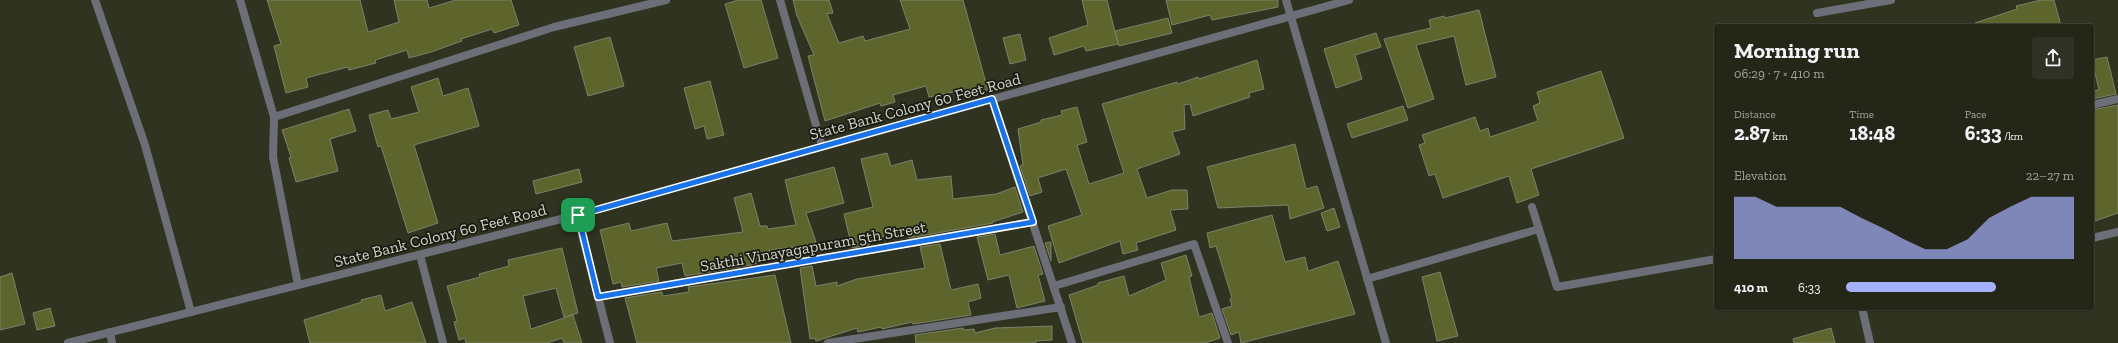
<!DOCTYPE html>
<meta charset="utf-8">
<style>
body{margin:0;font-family:"Zilla Slab",serif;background:#303225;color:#f1f3f6;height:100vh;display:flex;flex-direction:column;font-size:15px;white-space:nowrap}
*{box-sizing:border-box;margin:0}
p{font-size:13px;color:#a3a5a2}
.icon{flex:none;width:22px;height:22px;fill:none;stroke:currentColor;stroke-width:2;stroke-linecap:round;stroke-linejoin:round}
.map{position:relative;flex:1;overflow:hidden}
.drawer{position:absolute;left:1714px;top:24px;width:380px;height:286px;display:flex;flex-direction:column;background:#242618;border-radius:4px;box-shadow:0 1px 3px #0004,0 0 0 1px #414337}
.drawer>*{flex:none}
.pin{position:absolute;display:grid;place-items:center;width:34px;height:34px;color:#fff;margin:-17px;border-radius:8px;box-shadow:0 2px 6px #0006}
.round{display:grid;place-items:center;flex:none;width:42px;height:42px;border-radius:4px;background:#303225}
.head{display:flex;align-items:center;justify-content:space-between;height:68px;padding:0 20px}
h1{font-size:22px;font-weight:800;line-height:30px}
.stats{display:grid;grid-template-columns:repeat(3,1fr);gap:6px;height:68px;padding:4px 20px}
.stats div{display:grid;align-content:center}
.stats b{font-size:20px;font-weight:800}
.stats small{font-size:11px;font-weight:400}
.stats p{font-size:11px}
.chart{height:112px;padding:8px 20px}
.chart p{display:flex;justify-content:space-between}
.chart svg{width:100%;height:72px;margin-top:4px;fill:#a5b1fc;opacity:.7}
ul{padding:0 20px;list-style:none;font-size:13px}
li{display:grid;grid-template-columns:64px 48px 1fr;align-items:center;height:30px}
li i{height:10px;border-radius:5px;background:#a5b1fc}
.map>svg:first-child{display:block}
.building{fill:#5e652c;stroke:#7d816b}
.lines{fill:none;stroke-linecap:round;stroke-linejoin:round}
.minor{stroke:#6d6f78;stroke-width:8}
.tertiary{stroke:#6d6f78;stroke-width:8}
.route-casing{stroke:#fff;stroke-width:8}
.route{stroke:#1a73e8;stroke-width:5}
.labels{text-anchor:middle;stroke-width:3.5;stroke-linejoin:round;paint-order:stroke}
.street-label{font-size:16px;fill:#d3d5c9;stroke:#191a12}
</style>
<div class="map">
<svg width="2118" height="343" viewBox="0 0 2118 343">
<rect width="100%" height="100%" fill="#303320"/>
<g class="building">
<polygon points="267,0 360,0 368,32 399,22 394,0 427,0 429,8 456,0 511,0 519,25 494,33 492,29 461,39 462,41 431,52 409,58 407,50 375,60 376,63 349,70 348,67 306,78 308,87 286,93 274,46 281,44"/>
<polygon points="738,0 761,0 778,58 744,68 725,4"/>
<polygon points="793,0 829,0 833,13 827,14 839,43 863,36 865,41 910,29 900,0 963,0 988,90 965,95 963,90 929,97 926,86 893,95 895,102 881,106 880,103 825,121 808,56 814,55 797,16"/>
<polygon points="1082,0 1107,0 1118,44 1086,51 1084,46 1054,55 1049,38 1088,25"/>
<polygon points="1166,0 1278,0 1278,7 1212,20 1210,15 1172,25"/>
<polygon points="2041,0 2054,0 2061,26 1975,26 1975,23 2017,9 2016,6"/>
<polygon points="1479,10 1496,77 1466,85 1454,36 1416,45 1434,99 1408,108 1384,39 1431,28 1429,20 1444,16 1445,18"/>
<polygon points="1168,18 1172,33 1119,46 1115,31"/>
<polygon points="1376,33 1381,47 1355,55 1362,79 1336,88 1324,49"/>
<polygon points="1020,34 1026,60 1010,64 1003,38"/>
<polygon points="610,37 624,86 588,96 574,47"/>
<polygon points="2107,57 2116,94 2092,99 2092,91 2099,90 2092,60"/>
<polygon points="1257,60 1264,89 1249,93 1250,97 1193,116 1190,104 1184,105 1185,129 1172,132 1180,154 1137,169 1147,198 1172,190 1187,190 1188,209 1170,210 1176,230 1136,243 1138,250 1123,254 1120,241 1059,263 1048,226 1082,215 1066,169 1038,178 1042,192 1030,196 1020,166 1023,165 1018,129 1041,122 1041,120 1062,115 1061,111 1077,107 1087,142 1077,145 1089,184 1124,173 1102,104 1177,82 1178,84 1198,77 1199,79"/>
<polygon points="1601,71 1624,138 1531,169 1539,195 1517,203 1509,176 1443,198 1435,174 1429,176 1419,145 1425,143 1422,135 1475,117 1480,131 1488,128 1490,137 1538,121 1533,106 1540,103 1537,92"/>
<polygon points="438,78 443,96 468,88 479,126 414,145 438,223 408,233 381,146 378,147 369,115 388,110 391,119 419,112 411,87"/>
<polygon points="710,81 724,135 707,139 704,126 695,129 684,88"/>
<polygon points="2118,105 2118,213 2092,222 2092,110"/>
<polygon points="1403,106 1408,120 1352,138 1347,124"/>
<polygon points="349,109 356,131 330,139 338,171 296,182 289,158 291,157 282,130"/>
<polygon points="1295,144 1306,189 1317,186 1324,208 1290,219 1288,205 1218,208 1207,167"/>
<polygon points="887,153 891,166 912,160 917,180 951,176 953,199 996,194 1015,187 1023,212 992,222 993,223 909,238 908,234 868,238 869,245 852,248 844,214 873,207 861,159"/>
<polygon points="834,167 844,203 806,213 816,242 796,249 795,247 769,250 771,258 751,265 685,276 682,263 656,268 659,281 622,287 621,282 613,284 600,230 629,223 631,231 667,223 672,241 743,232 734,198 751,193 760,226 767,226 768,229 796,225 785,180"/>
<polygon points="579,169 582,182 536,194 533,181"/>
<polygon points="1334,208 1340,227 1327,231 1321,213"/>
<polygon points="1272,215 1285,262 1305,257 1308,271 1338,261 1355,314 1241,343 1239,332 1231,335 1222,309 1232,306 1230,299 1232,298 1216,246 1210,248 1207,233"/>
<polygon points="995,234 1000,255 1034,246 1043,274 1038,275 1045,301 1017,308 1009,275 988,280 977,237"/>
<polygon points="1051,242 1051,261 1045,243"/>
<polygon points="940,244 951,290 978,284 981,298 968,302 971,315 913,324 912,322 882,329 881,327 858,332 857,328 816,341 815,338 810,339 800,268 812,266 816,286 837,282 837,286 857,279 925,268 920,247"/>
<polygon points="562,248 578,313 564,317 556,288 523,296 531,329 573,315 582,343 564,343 562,338 547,343 466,343 465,338 459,340 454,322 457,321 447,286 480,277 479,274 509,266 508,260"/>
<polygon points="1186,255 1192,276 1189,277 1199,317 1212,313 1220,338 1205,343 1083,343 1069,295 1098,285 1098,283 1124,276 1129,296 1166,280 1161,263"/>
<polygon points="1440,272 1458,336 1437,341 1422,277"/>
<polygon points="12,273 25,324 0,330 0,277"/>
<polygon points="775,275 791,343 637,343 625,298 662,292 663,296 689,292 688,287"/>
<polygon points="381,295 385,311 412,302 426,343 310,343 304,320 362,302 361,300"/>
<polygon points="50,308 55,326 37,330 33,313"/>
<polygon points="1052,326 1052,340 1035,341 1036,343 916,343 915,335 963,328 964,330 974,329 975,333 995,328"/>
<polygon points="1831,328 1835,343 1794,343 1793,339"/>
</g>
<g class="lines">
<g class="minor">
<polyline points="95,0 145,145 191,312"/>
<polyline points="240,0 274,117 273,157 298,285"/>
<polyline points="780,0 822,146"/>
<polyline points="1817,13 1891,0"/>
<polyline points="992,99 1072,343"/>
<polyline points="2092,105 2118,99"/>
<polyline points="274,117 554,27 666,0"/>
<polyline points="1532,207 1557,287 1716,259"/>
<polyline points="577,215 610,343"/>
<polyline points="2092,238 2118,232"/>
<polyline points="420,255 443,343"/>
<polyline points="1367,279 1539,229"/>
<polyline points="1054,286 1194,244 1228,343"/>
<polyline points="598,297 1033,222"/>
<polyline points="1862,308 1870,343"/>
<polyline points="110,332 112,343"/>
<polyline points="828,343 1061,307"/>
</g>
<g class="tertiary">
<polyline points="1286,0 1386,343"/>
<polyline points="68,343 577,215 1349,0"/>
</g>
</g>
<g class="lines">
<g class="route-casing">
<polygon id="route" points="992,99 1033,222 598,297 578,215"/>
</g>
<use href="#route" class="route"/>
</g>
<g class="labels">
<g class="street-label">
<text transform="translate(915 106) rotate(-15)" y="6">State Bank Colony 60 Feet Road</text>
<text transform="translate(440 235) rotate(-14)" y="6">State Bank Colony 60 Feet Road</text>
<text transform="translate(813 246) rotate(-10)" y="6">Sakthi Vinayagapuram 5th Street</text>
</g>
</g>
</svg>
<div class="pin" style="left:578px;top:215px;background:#1e9e55"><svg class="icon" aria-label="arrive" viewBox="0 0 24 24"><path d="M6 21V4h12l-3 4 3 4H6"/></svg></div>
<section class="drawer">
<div class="head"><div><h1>Morning run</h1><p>06:29 · 7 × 410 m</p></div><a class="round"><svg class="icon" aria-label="share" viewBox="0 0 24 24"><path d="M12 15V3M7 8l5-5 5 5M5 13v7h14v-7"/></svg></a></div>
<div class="stats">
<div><p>Distance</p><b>2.87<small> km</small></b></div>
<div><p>Time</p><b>18:48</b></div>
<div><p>Pace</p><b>6:33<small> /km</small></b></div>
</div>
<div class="chart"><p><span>Elevation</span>22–27 m</p>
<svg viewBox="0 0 160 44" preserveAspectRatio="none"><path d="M0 44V6L10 6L20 12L30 12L40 12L50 12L60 19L70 25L80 32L90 38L100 38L110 32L120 19L130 12L140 6L150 6L160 6V44z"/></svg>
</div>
<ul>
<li><b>410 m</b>6:33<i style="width:66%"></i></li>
</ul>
</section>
</div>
